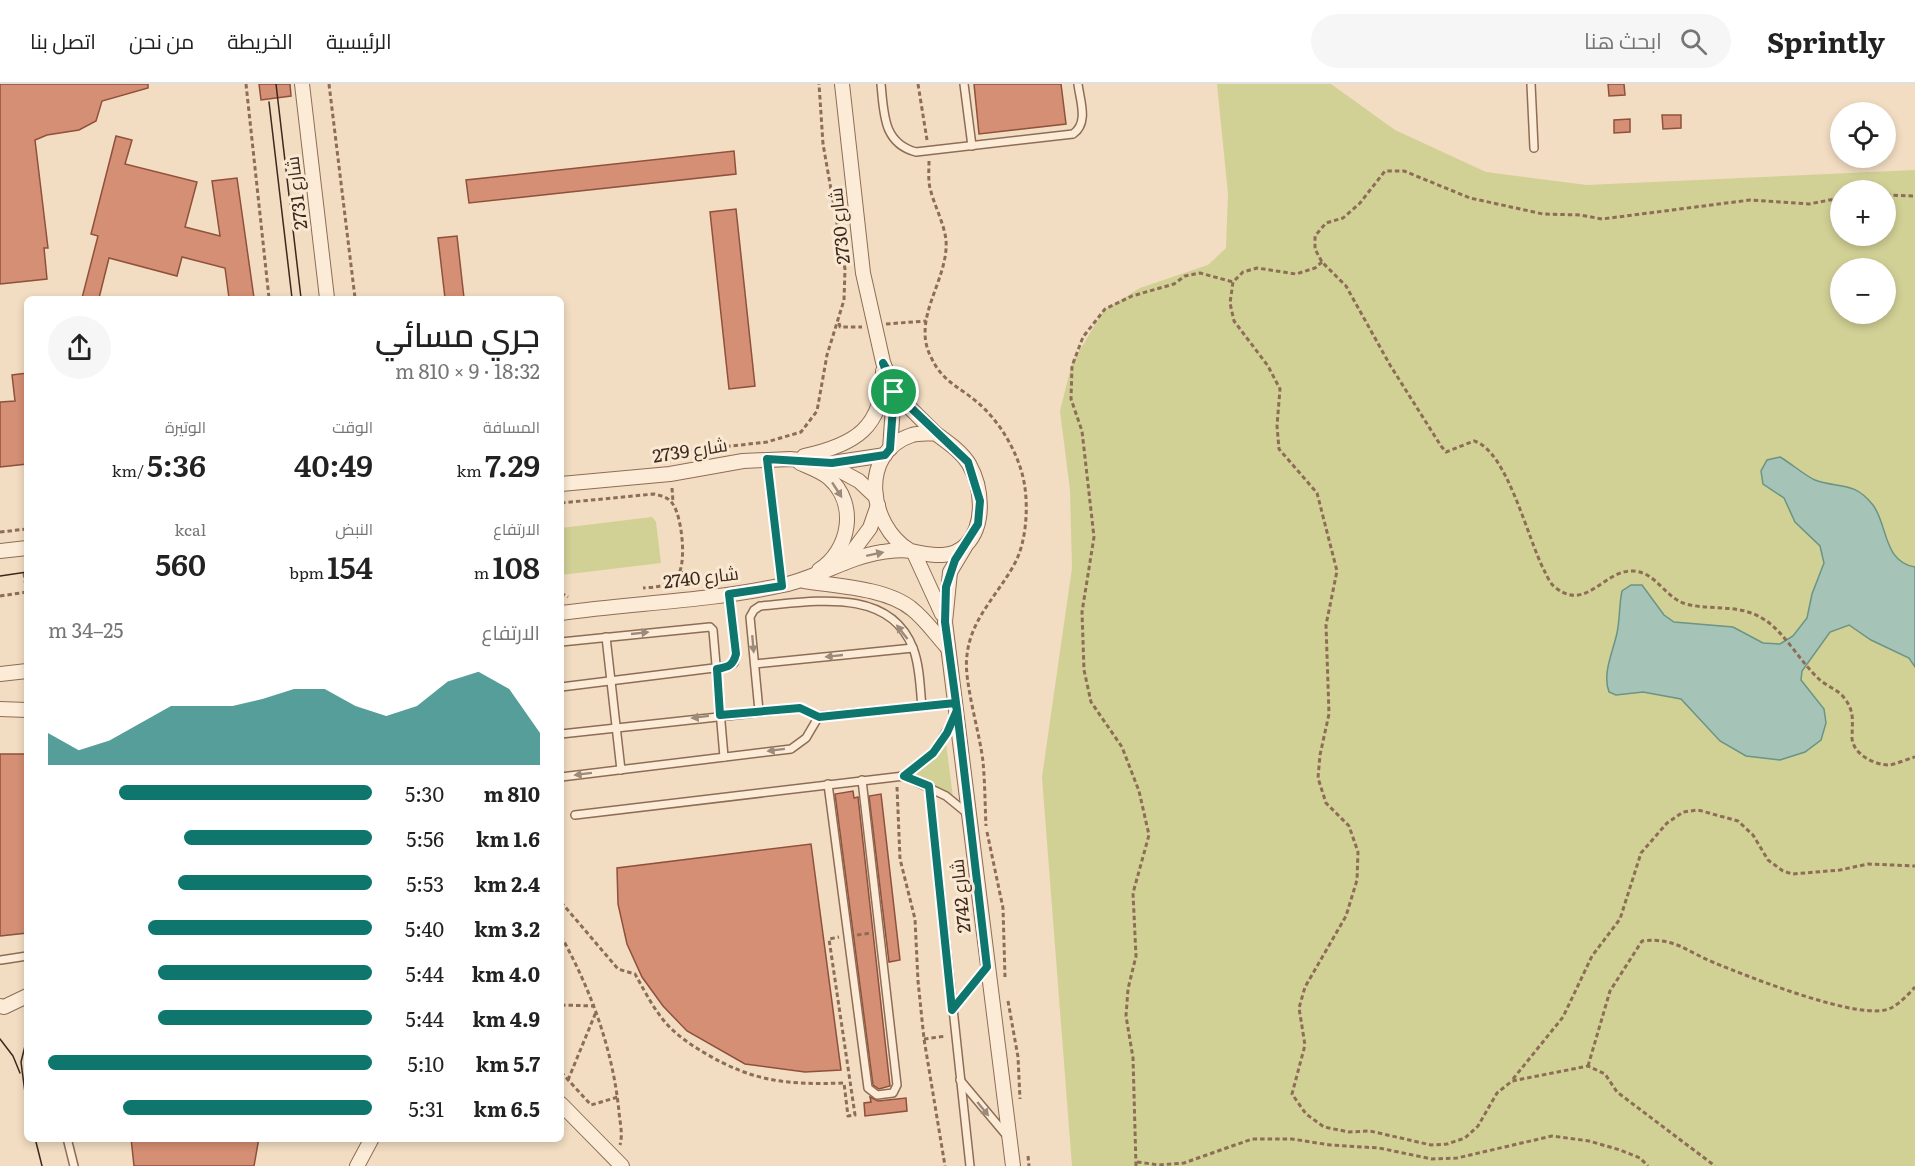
<!DOCTYPE html>
<html lang="ar">
<meta charset="utf-8">
<style>
body{margin:0;font-family:Literata,Cairo,serif;background:#f6f6f6;color:#222;direction:rtl;height:100vh;display:flex;flex-direction:column;font-size:22px;white-space:nowrap}
*{box-sizing:border-box;margin:0}
p{font-size:20px;color:#767676}
.icon{flex:none;width:33px;height:33px;fill:none;stroke:currentColor;stroke-width:2;stroke-linecap:round;stroke-linejoin:round}
.map{position:relative;flex:1;overflow:hidden;direction:ltr}
.panel{position:absolute;left:24px;top:212px;width:540px;height:846px;display:flex;flex-direction:column;background:#fff;border-radius:9px;box-shadow:0 3px 9px #0003;direction:rtl}
.panel>*{flex:none}
.fabs{position:absolute;left:1830px;top:18px;display:grid;gap:12px}
.fabs a{display:grid;place-items:center;width:66px;height:66px;border-radius:50%;background:#fff;box-shadow:0 3px 9px #0003;font-size:30px}
.pin{position:absolute;display:grid;place-items:center;width:51px;height:51px;color:#fff;margin:-26px;border:3px solid #fff;border-radius:50%;box-shadow:0 2px 6px #0007}
.round{display:grid;place-items:center;flex:none;width:63px;height:63px;border-radius:32px;background:#f6f6f6}
.overview{display:flex;align-items:center;justify-content:space-between;height:102px;padding:0 24px}
h1{font-size:33px;font-weight:600;line-height:45px}
.stats{display:grid;grid-template-columns:repeat(3,1fr);gap:9px;height:102px;padding:6px 24px}
.stats div{display:grid;align-content:center}
.stats b{font-size:30px;font-weight:600}
.stats small{font-size:16px;font-weight:400}
.stats p{font-size:16px}
.chart{height:168px;padding:12px 24px}
.chart p{display:flex;justify-content:space-between}
.chart svg{width:100%;height:108px;margin-top:6px;fill:#0f766e;opacity:.7}
ul{padding:0 24px;list-style:none;font-size:20px}
li{display:grid;grid-template-columns:96px 72px 1fr;align-items:center;height:45px}
li i{height:15px;border-radius:8px;background:#0f766e}
header{display:flex;align-items:center;gap:36px;box-sizing:border-box;height:84px;padding:0 30px;background:#fff;border-bottom:2px solid #e0e0e0}
header strong{font-size:28px}
nav{display:flex;gap:33px;margin-inline-start:auto;font-size:21px}
.search{width:420px;height:54px;background:#f6f6f6;display:flex;align-items:center;gap:15px;box-sizing:border-box;padding:0 21px;border-radius:33px;color:#767676;font-size:22px}
.map>svg:first-child{display:block}
.green{fill:#d1d095;fill-rule:evenodd}
.water{fill:#a5c4b7;stroke:#6a9484;stroke-width:1.5}
.building{fill:#d48f74;stroke:#8f513b;stroke-width:1.5}
.lines{fill:none;stroke-linecap:round;stroke-linejoin:round}
.lane-casing{stroke:#8e6d57;stroke-width:10}
.street-casing{stroke:#8e6d57;stroke-width:16}
.path{stroke:#8e6d57;stroke-width:3;stroke-dasharray:4.5 3;stroke-linecap:butt}
.lane{stroke:#fcebd6;stroke-width:7}
.street{stroke:#fcebd6;stroke-width:14}
.tram{stroke:#3c281d;stroke-width:1.5}
.oneway{fill:#9c8a7a}
.route-casing{stroke:#fff;stroke-width:12}
.route{stroke:#0f766e;stroke-width:8}
.labels{text-anchor:middle;stroke-width:6;stroke-linejoin:round;paint-order:stroke}
.street-label{font-size:18px;fill:#3c281d;stroke:#f9e8d2}
</style>
<header>
<strong>Sprintly</strong>
<div class="search"><svg class="icon" aria-label="search" viewBox="0 0 24 24"><circle cx="10" cy="10" r="6"/><path d="M15 15l6 6"/></svg>ابحث هنا</div>
<nav><a>الرئيسية</a><a>الخريطة</a><a>من نحن</a><a>اتصل بنا</a></nav>
</header>
<div class="map">
<svg width="1915" height="1082" viewBox="0 0 1915 1082">
<rect width="100%" height="100%" fill="#f2ddc2"/>
<g class="green">
<path d="M1217,0H1331L1395,46L1486,88L1587,101L1915,86V1082H1072L1042,693L1072,484L1070,406L1060,327L1072,279L1104,226L1140,204L1208,181L1226,164L1228,110ZM1840,106H1886V152H1840ZM1840,184H1886V230H1840Z"/>
<polygon points="652,433 656,438 661,479 561,491 561,444"/>
<polygon points="946,659 953,714 932,700 911,692 928,679"/>
</g>
<path class="water" d="M1780,373C1792,380 1804,391 1815,396C1839,405 1853,396 1873,421C1888,441 1883,478 1915,483V583L1909,574L1871,556L1849,541L1830,548L1802,587L1801,596L1824,625L1826,639L1821,656L1805,668L1780,676L1746,672L1720,657L1681,615L1643,608L1616,611L1609,608C1602,589 1613,568 1617,549C1620,535 1619,521 1622,507L1631,501H1642L1664,531L1674,538L1733,543L1763,559L1780,560L1793,552L1807,534L1812,510L1824,479L1820,462L1795,438L1784,414L1763,400L1761,387L1767,376Z"/>
<g class="building">
<polygon points="0,0 148,0 148,4 102,17 96,37 79,46 47,51 35,56 48,164 44,164 47,195 0,200"/>
<polygon points="259,0 290,0 291,12 261,16"/>
<polygon points="974,0 1061,0 1066,40 979,50"/>
<polygon points="1608,0 1624,0 1625,11 1609,12"/>
<polygon points="1662,31 1681,31 1681,44 1663,45"/>
<polygon points="1630,35 1630,48 1614,49 1614,36"/>
<polygon points="116,52 132,56 125,80 197,98 185,143 220,152 212,97 237,94 254,214 229,214 225,184 182,173 177,192 109,174 99,214 82,214 98,152 91,150"/>
<polygon points="734,67 736,90 469,119 466,96"/>
<polygon points="736,125 755,302 729,305 710,128"/>
<polygon points="457,152 464,214 445,214 438,154"/>
<polygon points="27,289 27,380 0,383 0,318 15,317 12,291"/>
<polygon points="0,670 27,670 27,849 0,852"/>
<polygon points="853,707 854,714 858,713 890,1002 879,1005 873,1001 835,710"/>
<polygon points="881,710 900,876 889,878 869,712"/>
<polygon points="811,760 841,986 805,988 745,980 687,947 663,922 642,893 627,860 618,820 617,784"/>
<polygon points="870,1013 878,1017 906,1014 907,1027 865,1032 864,1019 871,1018"/>
<polygon points="131,1054 259,1054 254,1082 134,1082"/>
</g>
<g class="lines">
<g class="lane-casing">
<g id="lane">
<path d="M881,0C884,30 883,59 916,68L1073,50C1089,39 1080,17 1078,0"/>
<polyline points="964,0 972,62"/>
<polyline points="1531,0 1534,64"/>
<polyline points="606,553 621,686"/>
<polyline points="561,558 710,543 713,546 724,673"/>
<polyline points="755,580 913,564"/>
<polyline points="561,603 730,582 734,579 736,570 729,510"/>
<path d="M759,627L750,533L754,526L760,522C811,518 889,502 913,564C920,582 920,604 922,623"/>
<polyline points="561,650 800,624 819,632 955,619"/>
<polyline points="904,692 946,712 968,730"/>
<polyline points="561,693 791,665 806,654 819,632"/>
<polyline points="828,700 868,1004 877,1011 893,1009 897,1001 862,696"/>
<polyline points="929,702 970,1082"/>
<polyline points="575,731 904,692 933,669 954,635"/>
<polyline points="1,876 27,872"/>
<polyline points="952,926 986,884"/>
<polyline points="960,996 1007,1052"/>
<polyline points="67,1054 74,1082"/>
</g>
</g>
<g class="street-casing">
<g id="street">
<polyline points="302,0 327,214"/>
<polyline points="842,0 863,189 883,278 894,308 890,365"/>
<polyline points="894,298 907,321 935,349"/>
<path d="M804,372C854,361 884,344 883,287"/>
<path d="M800,379C809,383 821,387 829,394C858,420 850,466 819,486"/>
<polyline points="826,379 859,397 876,413"/>
<polyline points="561,400 670,390 743,377 790,375 832,379 885,371"/>
<polyline points="965,463 950,488 945,538 1013,1082"/>
<polyline points="0,467 27,464"/>
<polyline points="914,469 942,530"/>
<polyline points="844,479 870,444 878,421"/>
<path d="M804,497C836,502 887,504 912,525C925,535 936,551 947,563"/>
<path d="M561,529C634,519 710,517 783,501C817,494 848,473 882,468C890,467 902,465 910,467C928,470 950,477 966,461C986,440 982,403 969,380C961,367 947,358 935,349C928,350 919,349 912,351C858,369 869,441 909,466"/>
<polyline points="0,590 27,587"/>
<polyline points="0,625 27,626"/>
<polyline points="0,922 4,923 27,912"/>
<polyline points="561,1020 622,1082"/>
<polyline points="357,1082 372,1054"/>
</g>
</g>
<g class="path">
<polyline points="246,0 269,214"/>
<polyline points="329,0 355,214"/>
<polyline points="918,0 927,56"/>
<path d="M929,77C929,86 928,96 930,104C934,121 944,139 946,156C949,195 912,233 930,271C942,298 957,301 977,318C1001,338 1021,373 1025,404C1028,427 1026,458 1015,479C998,511 971,534 967,571C963,596 980,649 983,678C985,699 985,721 986,742"/>
<polyline points="1886,111 1915,112"/>
<path d="M1840,114L1809,120L1750,116L1602,135L1580,131L1543,130L1470,114L1404,87H1385L1360,119L1343,134L1326,139L1315,152V165L1322,178L1346,202L1390,281L1441,362L1446,368L1474,357C1507,366 1528,456 1544,486C1547,492 1550,500 1556,504C1587,528 1604,485 1634,487C1657,489 1665,514 1686,520C1713,527 1740,519 1765,536C1785,549 1801,579 1820,596C1828,603 1839,606 1845,615C1855,628 1852,639 1852,654C1853,670 1874,681 1889,681C1897,680 1907,675 1915,673"/>
<polyline points="1322,178 1315,184 1296,190 1257,184 1243,188 1233,198 1230,219 1234,237 1268,282 1280,305 1277,342 1279,365 1317,409 1337,487 1326,541 1329,630 1320,671 1318,694 1326,719 1349,742 1358,768 1357,796 1346,832 1305,903 1299,924 1305,961 1292,1010 1306,1030 1324,1043 1349,1048 1370,1047 1431,1061 1447,1060 1465,1054 1478,1042 1497,1009 1512,997 1588,982 1605,990 1617,1008 1715,1082"/>
<polyline points="839,239 840,243 862,243"/>
<polyline points="886,240 926,237"/>
<polyline points="669,378 668,369 767,358 801,348 817,327 827,271 844,216 845,185 823,60 819,0"/>
<polyline points="769,388 781,489"/>
<polyline points="672,404 673,418"/>
<path d="M561,419L654,410C663,412 670,414 674,422C682,435 688,485 675,495C666,503 655,503 643,504"/>
<polyline points="0,448 27,445"/>
<polyline points="682,487 686,503"/>
<polyline points="24,489 27,510"/>
<polyline points="561,509 568,513"/>
<polyline points="0,512 27,508"/>
<polyline points="897,703 900,775 915,835 918,897 924,955 945,1082"/>
<polyline points="987,748 1003,824 1005,893"/>
<path d="M561,818L618,885L635,890C643,904 651,920 661,933C672,948 688,959 703,968C753,998 787,1001 844,999L848,1032L855,1031L829,855L839,853"/>
<polyline points="857,851 871,849"/>
<path d="M561,852C591,906 613,966 619,1028C620,1039 623,1050 620,1061"/>
<polyline points="1008,917 1018,973 1020,1015"/>
<polyline points="561,921 595,922"/>
<polyline points="924,955 946,952"/>
<path d="M1588,982L1610,907L1642,857C1675,853 1687,868 1715,879C1747,892 1863,939 1891,924C1899,920 1909,910 1915,903"/>
<polyline points="561,988 591,1021 618,1013"/>
<polyline points="1513,995 1563,933 1592,872 1620,835 1641,769 1667,739 1683,728 1698,726 1738,737 1753,751 1768,776 1783,787 1792,790 1840,786 1868,780 1915,782"/>
<polyline points="568,996 596,928"/>
<polyline points="1028,1072 1029,1082"/>
<polyline points="1137,1078 1159,1081 1184,1079 1252,1055 1292,1055 1330,1061 1379,1064 1432,1075 1457,1074 1552,1052 1589,1057 1620,1066 1640,1074 1648,1082"/>
<polyline points="1136,1082 1133,974 1126,932 1128,905 1136,872 1133,809 1149,751 1139,707 1122,663 1091,618 1084,586 1082,528 1094,453 1082,347 1071,315 1072,282 1083,253 1105,225 1132,212 1174,200 1185,192 1200,189 1233,198"/>
</g>
<use href="#lane" class="lane"/>
<use href="#street" class="street"/>
<g class="tram">
<polyline points="276,0 301,214"/>
<polyline points="269,18 292,214"/>
<polyline points="0,492 27,488"/>
<polyline points="27,954 21,978 27,1024"/>
<polyline points="0,955 13,972 20,989"/>
<polyline points="35,1054 42,1082"/>
</g>
</g>
<defs><path id="oneway-solid" d="M-6-.8H1V-3.2L6.5 0L1 3.2V.8H-6Z" transform="scale(1.5)"/></defs>
<g class="oneway">
<use href="#oneway-solid" transform="translate(837 406) rotate(57)"/>
<use href="#oneway-solid" transform="translate(875 470) rotate(-12)"/>
<use href="#oneway-solid" transform="translate(902 548) rotate(-128)"/>
<use href="#oneway-solid" transform="translate(640 549) rotate(-6)"/>
<use href="#oneway-solid" transform="translate(753 560) rotate(85)"/>
<use href="#oneway-solid" transform="translate(834 572) rotate(174)"/>
<use href="#oneway-solid" transform="translate(700 633) rotate(173)"/>
<use href="#oneway-solid" transform="translate(776 666) rotate(173)"/>
<use href="#oneway-solid" transform="translate(583 690) rotate(173)"/>
<use href="#oneway-solid" transform="translate(983 1025) rotate(51)"/>
</g>
<g class="lines">
<g class="route-casing">
<path id="route" d="M894,308L890,365L885,371L832,379L767,375L782,502L729,510L736,570C733,582 728,583 717,585L720,631L800,624L819,633L955,619L957,626L987,883L952,926L929,702L904,692L933,669L947,649L957,626L945,538L946,503L955,476L978,440L980,417L968,378L908,321L883,279L894,308"/>
</g>
<use href="#route" class="route"/>
</g>
<g class="labels">
<g class="street-label">
<text transform="translate(297 109) rotate(-97)" y="6">شارع 2731</text>
<text transform="translate(840 142) rotate(-96)" y="6">شارع 2730</text>
<text transform="translate(690 367) rotate(-9)" y="6">شارع 2739</text>
<text transform="translate(701 494) rotate(-7)" y="6">شارع 2740</text>
<text transform="translate(961 812) rotate(-96)" y="6">شارع 2742</text>
</g>
</g>
</svg>
<div class="fabs">
<a><svg class="icon" aria-label="locate" viewBox="0 0 24 24"><circle cx="12" cy="12" r="6"/><path d="M12 2v4M12 18v4M2 12h4M18 12h4"/></svg></a>
<a>+</a>
<a>−</a>
</div>
<div class="pin" style="left:894px;top:308px;background:#1e9e55"><svg class="icon" aria-label="arrive" viewBox="0 0 24 24"><path d="M6 21V4h12l-3 4 3 4H6"/></svg></div>
<section class="panel">
<div class="overview"><div><h1>جري مسائي</h1><p>18:32 · 9 × 810 m</p></div><a class="round"><svg class="icon" aria-label="share" viewBox="0 0 24 24"><path d="M12 15V3M7 8l5-5 5 5M5 13v7h14v-7"/></svg></a></div>
<div class="stats">
<div><p>المسافة</p><b>7.29<small> km</small></b></div>
<div><p>الوقت</p><b>40:49</b></div>
<div><p>الوتيرة</p><b>5:36<small> /km</small></b></div>
</div>
<div class="stats">
<div><p>الارتفاع</p><b>108<small> m</small></b></div>
<div><p>النبض</p><b>154<small> bpm</small></b></div>
<div><p>kcal</p><b>560</b></div>
</div>
<div class="chart"><p><span>الارتفاع</span>25–34 m</p>
<svg viewBox="0 0 160 44" preserveAspectRatio="none"><path d="M0 44V31L10 38L20 34L30 27L40 20L50 20L60 20L70 17L80 13L90 13L100 20L110 24L120 20L130 10L140 6L150 13L160 31V44z"/></svg>
</div>
<ul>
<li><b>810 m</b>5:30<i style="width:78%"></i></li>
<li><b>1.6 km</b>5:56<i style="width:58%"></i></li>
<li><b>2.4 km</b>5:53<i style="width:60%"></i></li>
<li><b>3.2 km</b>5:40<i style="width:69%"></i></li>
<li><b>4.0 km</b>5:44<i style="width:66%"></i></li>
<li><b>4.9 km</b>5:44<i style="width:66%"></i></li>
<li><b>5.7 km</b>5:10<i style="width:100%"></i></li>
<li><b>6.5 km</b>5:31<i style="width:77%"></i></li>
</ul>
</section>
</div>
